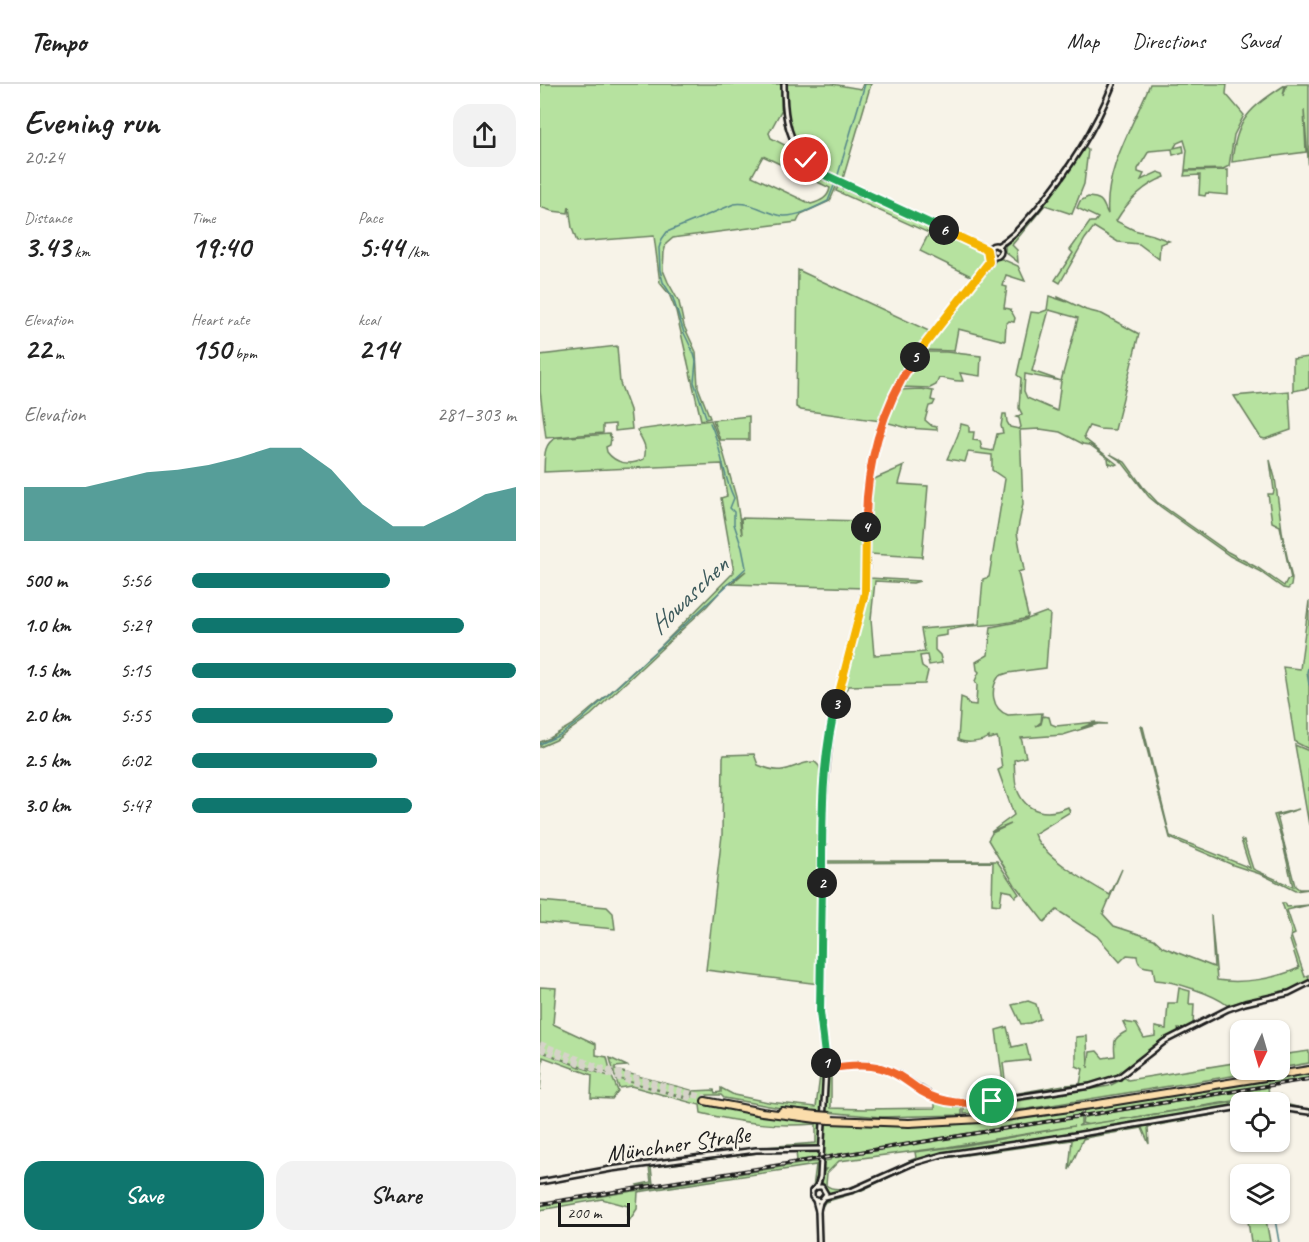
<!DOCTYPE html>
<meta charset="utf-8">
<style>
body{margin:0;font-family:Caveat,sans-serif;background:#f2f2f2;color:#222;height:100vh;display:flex;flex-direction:column;font-size:22px;white-space:nowrap}
*{box-sizing:border-box;margin:0}
p{font-size:20px;color:#767676}
.icon{flex:none;width:33px;height:33px;fill:none;stroke:currentColor;stroke-width:2;stroke-linecap:round;stroke-linejoin:round}
.map{position:relative;flex:1;overflow:hidden}
.drawer{display:flex;flex-direction:column;background:#fff;width:540px}
.drawer>*{flex:none}
.needle{width:39px;rotate:185deg}
.tools{position:absolute;left:690px;top:936px;display:grid;gap:12px}
.tools a{display:grid;place-items:center;width:60px;height:60px;border-radius:12px;background:#fff;box-shadow:0 2px 4px #0004;font-size:30px}
.scale{position:absolute;left:18px;bottom:15px;width:72px;box-sizing:border-box;padding-left:6px;border:3px solid #1c1c1c;border-top:0;font-size:16px;line-height:21px;white-space:nowrap;color:#1c1c1c;-webkit-text-stroke:4px #f7f3e8;paint-order:stroke}
.pin{position:absolute;display:grid;place-items:center;width:51px;height:51px;color:#fff;margin:-26px;border:3px solid #fff;border-radius:50%;box-shadow:0 2px 6px #0007}
.km{position:absolute;width:30px;height:30px;margin:-15px;border-radius:50%;background:#222;color:#fff;font-size:16px;line-height:30px;text-align:center}
.round{display:grid;place-items:center;flex:none;width:63px;height:63px;border-radius:18px;background:#f2f2f2}
.overview{display:flex;align-items:center;justify-content:space-between;height:102px;padding:0 24px}
h1{font-size:33px;font-weight:800;line-height:45px}
.metrics{display:grid;grid-template-columns:repeat(3,1fr);gap:9px;height:102px;padding:6px 24px}
.metrics div{display:grid;align-content:center}
.metrics b{font-size:30px;font-weight:800}
.metrics small{font-size:16px;font-weight:400}
.metrics p{font-size:16px}
.chart{height:168px;padding:12px 24px}
.chart p{display:flex;justify-content:space-between}
.chart svg{width:100%;height:108px;margin-top:6px;fill:#0f766e;opacity:.7}
.button{display:flex;gap:12px;margin-top:auto;padding:12px 24px}
.button a{flex:1;height:69px;border-radius:18px;background:#0f766e;color:#fff;font-size:24px;font-weight:800;line-height:69px;text-align:center}
.button a+a{background:#f2f2f2;color:#222}
ul{padding:0 24px;list-style:none;font-size:20px}
li{display:grid;grid-template-columns:96px 72px 1fr;align-items:center;height:45px}
li i{height:15px;border-radius:8px;background:#0f766e}
header{display:flex;align-items:center;gap:36px;box-sizing:border-box;height:84px;padding:0 30px;background:#fff;border-bottom:2px solid #e0e0e0}
header strong{font-size:28px}
nav{display:flex;gap:33px;margin-inline-start:auto;font-size:21px}
main{display:flex;flex:1;min-height:0}
.map>svg:first-child{display:block}
.green{fill:#b6e29f;stroke:#697f5e;stroke-width:1.5;fill-rule:evenodd}
.lines{fill:none;stroke-linecap:round;stroke-linejoin:round}
.stream{stroke:#558689;stroke-width:1.5}
.motorway-tunnel{stroke:#d6d3c9;stroke-width:6;stroke-dasharray:6 3;stroke-linecap:butt}
.tertiary-casing{stroke:#1c1c1c;stroke-width:8}
.motorway-casing{stroke:#1c1c1c;stroke-width:10}
.tertiary{stroke:#f7f3e8;stroke-width:3}
.motorway{stroke:#fbddab;stroke-width:6}
.rail-casing{stroke:#1c1c1c;stroke-width:4}
.rail{stroke:#f7f3e8;stroke-width:1.5;stroke-dasharray:4.5;stroke-linecap:butt}
.motorway-bridge-casing{stroke:#1c1c1c;stroke-width:10;stroke-linecap:butt}
.motorway-bridge{stroke:#fbddab;stroke-width:6}
.split-1-casing{stroke:#fff;stroke-width:12}
.split-2-casing{stroke:#fff;stroke-width:12}
.split-3-casing{stroke:#fff;stroke-width:12}
.split-4-casing{stroke:#fff;stroke-width:12}
.split-5-casing{stroke:#fff;stroke-width:12}
.split-6-casing{stroke:#fff;stroke-width:12}
.split-7-casing{stroke:#fff;stroke-width:12}
.split-1{stroke:#f0652b;stroke-width:8}
.split-2{stroke:#22a559;stroke-width:8}
.split-3{stroke:#22a559;stroke-width:8}
.split-4{stroke:#f5b400;stroke-width:8}
.split-5{stroke:#f0652b;stroke-width:8}
.split-6{stroke:#f5b400;stroke-width:8}
.split-7{stroke:#22a559;stroke-width:8}
.labels{text-anchor:middle;stroke-width:5;stroke-linejoin:round;paint-order:stroke}
.street-label{font-size:24px;fill:#1c1c1c;stroke:#f7f3e8}
.water-label{font-size:26px;font-style:italic;fill:#3d5a5c;stroke:#f7f3e8}
</style>
<header>
<strong>Tempo</strong>
<nav><a>Map</a><a>Directions</a><a>Saved</a></nav>
</header>
<main>
<section class="drawer">
<div class="overview"><div><h1>Evening run</h1><p>20:24</p></div><a class="round"><svg class="icon" aria-label="share" viewBox="0 0 24 24"><path d="M12 15V3M7 8l5-5 5 5M5 13v7h14v-7"/></svg></a></div>
<div class="metrics">
<div><p>Distance</p><b>3.43<small> km</small></b></div>
<div><p>Time</p><b>19:40</b></div>
<div><p>Pace</p><b>5:44<small> /km</small></b></div>
</div>
<div class="metrics">
<div><p>Elevation</p><b>22<small> m</small></b></div>
<div><p>Heart rate</p><b>150<small> bpm</small></b></div>
<div><p>kcal</p><b>214</b></div>
</div>
<div class="chart"><p><span>Elevation</span>281–303 m</p>
<svg viewBox="0 0 160 44" preserveAspectRatio="none"><path d="M0 44V22L10 22L20 22L30 19L40 16L50 15L60 13L70 10L80 6L90 6L100 15L110 29L120 38L130 38L140 32L150 25L160 22V44z"/></svg>
</div>
<ul>
<li><b>500 m</b>5:56<i style="width:61%"></i></li>
<li><b>1.0 km</b>5:29<i style="width:84%"></i></li>
<li><b>1.5 km</b>5:15<i style="width:100%"></i></li>
<li><b>2.0 km</b>5:55<i style="width:62%"></i></li>
<li><b>2.5 km</b>6:02<i style="width:57%"></i></li>
<li><b>3.0 km</b>5:47<i style="width:68%"></i></li>
</ul>
<div class="button"><a>Save</a><a>Share</a></div>
</section>
<div class="map">
<svg width="769" height="1158" viewBox="0 0 769 1158">
<rect width="100%" height="100%" fill="#f7f3e8"/>
<filter id="ink" filterUnits="userSpaceOnUse"><feTurbulence type="fractalNoise" baseFrequency=".0167" numOctaves="2"/><feDisplacementMap in="SourceGraphic" scale="12" xChannelSelector="R" yChannelSelector="G"/><feConvolveMatrix kernelMatrix="1 2 1 2 8 2 1 2 1" color-interpolation-filters="sRGB"/></filter>
<g filter="url(#ink)">
<g class="green">
<path d="M0,0H242L241,24H244L248,48L268,79L298,98L290,117L261,130L257,138L139,153L133,154L126,160L124,168L123,186L128,198L139,218L144,242L156,268L158,303L170,334L161,336L136,227L129,210L120,199L114,152L37,158L32,144L29,122L28,129L12,127L0,123ZM242,25L245,43L253,63L252,65L231,54L229,49ZM223,72L290,104C288,114 281,117 271,120L212,92Z"/>
<path d="M245,0H292L321,5L323,0H331L302,98C257,75 246,50 245,0Z"/>
<path d="M610,0H687L686,10L704,31L694,51L689,82L683,85L645,86L647,66L644,56L637,59L634,64L643,62L644,68L633,71L632,65L609,67L598,85V88L604,90L601,96L618,88L624,90L625,93C603,101 588,117 576,137L594,146L613,151L629,157L620,160L619,175L599,160L578,158L554,143L545,155L520,199L515,196L533,169L530,166L550,138H555L558,134L537,124L540,117L548,113C565,114 562,120 568,130C564,86 594,40 610,0Z"/>
<path d="M747,0H769V86L764,26L766,68L692,78C696,35 710,24 745,1L743,12Z"/>
<polygon points="544,63 548,66 544,100 532,130 505,121 472,161 477,166 478,178 465,168 465,162 514,105"/>
<polygon points="688,86 688,111 666,109 665,112 659,111 660,91 644,92 645,87"/>
<polygon points="300,99 444,166 448,172 435,194 380,167 389,149 296,107"/>
<polygon points="456,175 462,175 478,182 485,197 466,191 463,202 467,203 464,224 470,225 475,234 474,238 469,237 466,240 465,257 418,245 414,267 383,266 383,263"/>
<polygon points="258,186 391,248 364,288 341,337 261,326 256,323"/>
<path d="M509,212L527,218L518,214V213L546,226L562,230L599,250L575,346L559,345L549,342L544,352L545,355L577,380L575,381L570,379L569,382L568,374L550,361L543,360L520,348L500,345L480,346L483,420L477,449L484,486L478,488L488,532L487,534C467,540 450,541 430,542C423,543 415,545 407,546V551L395,553V566L400,571L402,579L389,581L387,571L380,572L382,583L388,587L385,600L309,602L299,613V602L321,519L324,504L191,500L206,487L185,502L167,522L51,631L16,656L0,663V658L10,654L33,640L64,614L120,563L194,488L181,414L187,412L182,380L4,388C5,376 2,360 16,354L69,350L71,354L70,361L66,363L67,368C76,380 90,382 104,375C108,362 102,356 97,346L171,336L182,364L196,413L202,451L201,434L324,437L326,398L338,339L340,342L327,399L325,437L330,397L332,396L364,382L359,400L388,402L382,473L329,470V494L380,497L373,499L335,497L331,535L334,571L385,568L381,545L439,540L443,495L449,493L465,395L452,386V371L428,368L425,378L407,375C412,364 419,352 421,340L429,342V348H434L433,356L440,357L442,365L453,367L457,350L463,349L461,342L463,330H466L467,338L470,343L479,345L481,343L479,334L476,333L482,330L479,324L481,294L477,291L491,228L499,229L507,226ZM509,226L538,234L521,297L492,287ZM485,290L521,297L517,327L487,314L484,307Z"/>
<polygon points="77,262 80,299 90,326 92,345 75,347 75,340 63,341 63,349 6,354 0,307 0,271"/>
<path d="M381,268H406L441,272L440,292L420,289L423,297C414,298 408,294 399,294L396,301L390,304L360,303L375,276Z"/>
<polygon points="769,273 769,304 753,307 753,275"/>
<polygon points="381,305 393,307 391,316 395,317 393,321 389,322 385,336 392,342 397,343 397,346 368,344 345,338 357,306"/>
<polygon points="749,307 751,346 725,355 721,354 694,312"/>
<polygon points="209,332 209,356 180,356 173,336"/>
<polygon points="570,370 585,378 603,403 617,418 688,468 718,484 744,502 747,496 751,495 740,442 732,438 728,410 733,410 734,407 730,376 735,394 743,454 752,495 751,502 748,505 743,504 719,487 690,472 621,423 609,413 582,378"/>
<polygon points="769,517 769,665 755,658 743,583 760,585"/>
<path d="M506,528L510,530L506,584L468,589L459,592C450,605 451,625 468,631L502,629L501,638L496,642L501,640L503,632L509,633L511,640L516,642L556,638L541,644L556,639L567,640H558L523,651L481,654L486,673L474,676C475,685 474,697 477,705C486,730 508,732 528,723L530,728L494,750C501,771 550,800 570,811L582,785L563,830L574,842L614,855L623,863L674,883L671,831L677,896C703,900 734,895 759,884L750,856L751,847L748,836L742,819H745L747,823L769,821L747,826L755,850L751,852L765,893L769,891V897L749,907L687,921C673,910 634,897 615,896L613,884C604,883 598,883 597,872L587,871L580,878L557,852L517,826L504,838L475,801L448,756L452,749L471,740L451,748L474,731L458,686L462,684L458,656L457,653L449,655V653C442,658 426,660 418,656L421,613L426,615L428,620L436,621L437,601L435,597L439,588L437,586L436,578L448,571L451,543L482,537Z"/>
<polygon points="601,642 603,643 630,752 710,784 701,756 704,757 713,785 753,803 742,756 734,731 759,725 737,732 755,802 759,805 769,805 755,807 723,791 693,781 630,754"/>
<polygon points="755,661 769,667 769,741"/>
<path d="M214,670L218,681C225,684 234,687 242,686C254,685 262,677 275,678L279,682L284,696L281,796L277,799L281,805L279,900L166,886L182,751L183,673L184,671Z"/>
<polygon points="284,777 457,777 479,810 475,813 472,808 462,806 460,821 452,820 453,778 285,779 282,892 282,904 284,906 282,906 283,780"/>
<polygon points="0,817 67,823 73,829 75,845 0,838"/>
<polygon points="0,903 16,904 13,940 56,960 56,971 67,973 71,990 31,979 0,966"/>
<path d="M639,904L650,907L649,920H654L653,941L645,945H638L639,948L614,963L583,989L575,994L563,998L527,1003L526,1001L540,1000L543,985L536,982V953L547,952L548,984L550,968L557,967L563,974L575,972C574,957 572,955 587,947L583,938L596,940L604,954L615,952V943L626,945L628,919H637Z"/>
<polygon points="488,917 496,920 500,935 490,939 481,940 472,921"/>
<polygon points="467,943 472,963 486,960 490,976 463,979 467,1011 523,1001 524,1005 465,1014 456,946"/>
<polygon points="0,967 40,983 72,993 78,1007 72,1015 51,1014 52,991 3,973 0,1006"/>
<polygon points="769,967 769,979 740,984 740,971"/>
<path d="M70,974L87,982L75,983V986L151,1006V1010L146,1013L80,995L147,1015L151,1013L153,1007L174,1006L175,1009L181,1008V1004L194,1011L228,1018L276,1023L280,992L284,989L282,1028L246,1025L184,1014L181,1011H167L165,1020L169,1022L281,1039V1059L277,1064L280,1073L257,1077L256,1068L218,1069L111,1083L113,1100L98,1102L97,1101L111,1098L109,1083L105,1079L211,1064L276,1059V1040C235,1043 201,1039 161,1029L160,1021L91,1002L79,1004L76,995L79,994L75,993Z"/>
<polygon points="700,978 700,986 729,986 487,1025 424,1030 424,1022 427,1021 471,1015 472,1018 569,1002 581,996 579,994 582,992 588,996"/>
<polygon points="298,984 298,987 291,988 291,1024 324,1025 395,1024 395,1016 422,1021 422,1031 341,1033 286,1028 287,990 288,986"/>
<polygon points="769,989 769,994 543,1031 544,1025"/>
<polygon points="728,1003 729,1011 549,1041 542,1039 543,1033"/>
<path d="M740,1011L741,1019L769,1026L752,1023L751,1027L740,1026V1018H700V1026L608,1043L609,1060L602,1044L550,1053L543,1055L529,1086L532,1056L398,1075L373,1082L318,1108L285,1118L281,1125L280,1158V1124L287,1110L283,1102L281,1091L286,1085H282L283,1077L290,1076L291,1074L541,1033V1040L538,1042ZM534,1042L422,1062L375,1068L376,1074C357,1082 303,1116 286,1101L287,1089L299,1077L407,1063Z"/>
<polygon points="541,1026 541,1031 283,1073 285,1038 344,1041 416,1040"/>
<polygon points="272,1078 279,1078 277,1099 273,1104 276,1081 98,1108 97,1125 87,1140 88,1122 62,1115 0,1126 0,1122"/>
<polygon points="707,1130 725,1130 730,1158 711,1158"/>
</g>
<g class="lines">
<g class="stream">
<polyline points="297,94 325,0"/>
<path d="M166,333L154,298L156,277L154,270L144,249L133,214L123,198L120,186L119,164L122,155L127,148L134,145L194,120C212,117 226,130 243,132C257,133 276,123 288,117L295,99"/>
<polyline points="769,580 767,588 769,601"/>
<path d="M0,660L20,651L41,636L206,484L202,464L194,440V428L190,424L194,414C182,390 182,363 170,339"/>
<polyline points="734,1130 739,1158"/>
</g>
<g class="motorway-tunnel">
<polyline points="0,960 61,984 166,1014"/>
<polyline points="0,965 82,995 153,1015"/>
</g>
<g class="tertiary-casing">
<g id="tertiary">
<path d="M244,0C244,25 246,49 261,70C281,96 319,107 348,120C378,134 409,149 440,162L449,168"/>
<circle cx="455" cy="167" r="6"/>
<path d="M457,162C473,154 483,140 495,127C528,88 554,48 573,0"/>
<polyline points="286,984 322,981 339,983 357,990 395,1014 418,1020 452,1017 550,1002 579,993 625,957 688,925 705,919 749,909 769,899"/>
<polyline points="740,1024 769,1028"/>
<polyline points="0,1098 71,1085 216,1066 281,1065"/>
<polyline points="277,1103 280,1093 286,984 280,928 283,721 291,640 326,502 327,418 331,381 345,330 365,289 380,265 454,173"/>
<polyline points="285,1113 313,1106 371,1080 402,1071 535,1051 700,1023"/>
<polyline points="275,1116 278,1127 279,1158"/>
<polyline points="278,1127 280,1118 286,1110 282,1103 276,1103 272,1107 272,1113 275,1116 281,1117"/>
</g>
</g>
<g class="motorway-casing">
<g id="motorway">
<polyline points="165,1017 222,1028 277,1035"/>
<polyline points="242,1027 277,1031"/>
<polyline points="290,1036 369,1039 459,1034 558,1020 769,986"/>
</g>
</g>
<use href="#tertiary" class="tertiary"/>
<use href="#motorway" class="motorway"/>
<g class="rail-casing">
<polyline id="rail" points="0,1120 769,995"/>
</g>
<use href="#rail" class="rail"/>
<g class="motorway-bridge-casing">
<g id="motorway-bridge">
<polyline points="277,1031 290,1032"/>
<polyline points="277,1035 290,1036"/>
</g>
</g>
<use href="#motorway-bridge" class="motorway-bridge"/>
</g>
</g>
<g class="lines" filter="url(#ink)">
<g class="split-1-casing">
<path id="split-1" d="M286,979V984C304,983 323,979 341,984C356,988 368,998 381,1007C404,1021 426,1020 452,1017"/>
</g>
<g class="split-2-casing">
<polyline id="split-2" points="282,799 280,928 286,979"/>
</g>
<g class="split-3-casing">
<path id="split-3" d="M282,799C282,740 281,677 296,620"/>
</g>
<g class="split-4-casing">
<polyline id="split-4" points="296,620 325,509 326,443"/>
</g>
<g class="split-5-casing">
<path id="split-5" d="M326,443C325,383 342,323 375,273"/>
</g>
<g class="split-6-casing">
<polyline id="split-6" points="375,273 449,178 447,166 404,146"/>
</g>
<g class="split-7-casing">
<polyline id="split-7" points="266,76 287,92 404,146"/>
</g>
<use href="#split-1" class="split-1"/>
<use href="#split-2" class="split-2"/>
<use href="#split-3" class="split-3"/>
<use href="#split-4" class="split-4"/>
<use href="#split-5" class="split-5"/>
<use href="#split-6" class="split-6"/>
<use href="#split-7" class="split-7"/>
</g>
<g class="labels">
<g class="street-label">
<text transform="translate(138 1060) rotate(-8)" y="8">Münchner Straße</text>
</g>
<g class="water-label">
<text transform="translate(148 511) rotate(-44)" y="9">Howaschen</text>
</g>
</g>
</svg>
<div class="tools">
<a><svg class="needle" viewBox="-14 -14 28 28"><path d="M0-13l5 13h-10z" fill="#e53935"/><path d="M0 13l5-13h-10z" fill="#767676"/></svg></a>
<a><svg class="icon" aria-label="locate" viewBox="0 0 24 24"><circle cx="12" cy="12" r="6"/><path d="M12 2v4M12 18v4M2 12h4M18 12h4"/></svg></a>
<a><svg class="icon" aria-label="layers" viewBox="0 0 24 24"><path d="M12 4l9 5-9 5-9-5zM3 14l9 5 9-5"/></svg></a>
</div>
<div class="scale">200 m</div>
<div class="pin" style="left:452px;top:1017px;background:#1e9e55"><svg class="icon" aria-label="arrive" viewBox="0 0 24 24"><path d="M6 21V4h12l-3 4 3 4H6"/></svg></div>
<div class="pin" style="left:266px;top:76px;background:#d93025"><svg class="icon" aria-label="check" viewBox="0 0 24 24"><path d="M5 12l5 5 9-10"/></svg></div>
<b class="km" style="left:286px;top:979px">1</b>
<b class="km" style="left:282px;top:799px">2</b>
<b class="km" style="left:296px;top:620px">3</b>
<b class="km" style="left:326px;top:443px">4</b>
<b class="km" style="left:375px;top:273px">5</b>
<b class="km" style="left:404px;top:146px">6</b>
</div>
</main>
